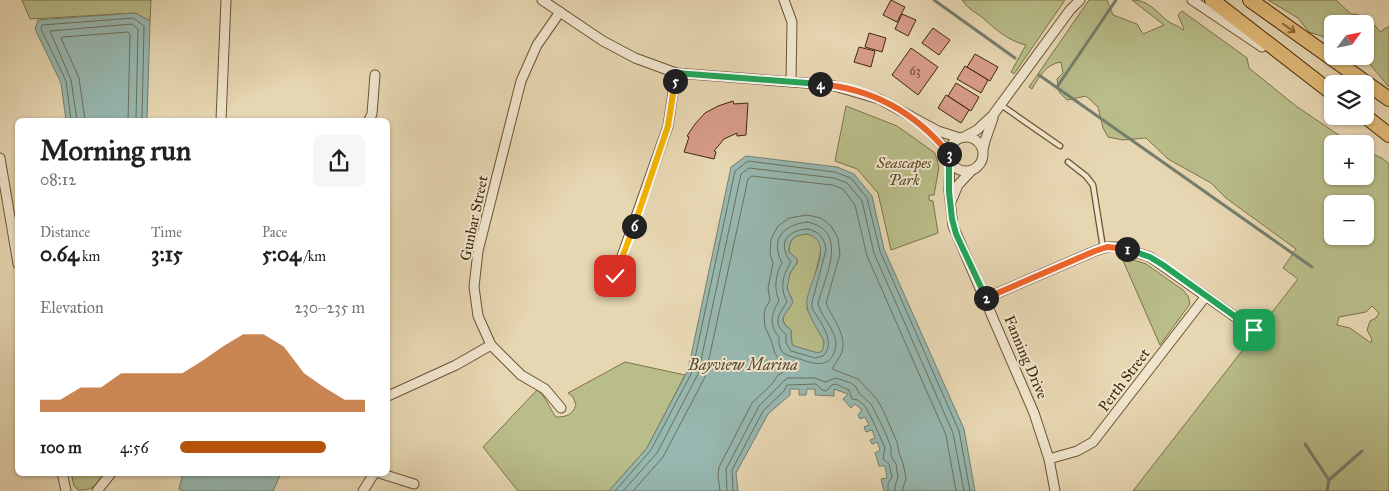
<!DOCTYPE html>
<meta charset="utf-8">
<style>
body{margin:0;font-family:"IM FELL Great Primer",serif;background:#f6f6f6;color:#202124;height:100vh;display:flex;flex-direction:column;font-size:19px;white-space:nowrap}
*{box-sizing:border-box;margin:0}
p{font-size:16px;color:#757577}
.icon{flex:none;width:28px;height:28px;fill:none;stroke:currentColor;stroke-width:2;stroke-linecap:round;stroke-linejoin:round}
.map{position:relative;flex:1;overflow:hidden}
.sheet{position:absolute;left:15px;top:118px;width:375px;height:358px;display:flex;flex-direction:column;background:#fff;border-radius:8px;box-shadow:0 1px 4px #0004}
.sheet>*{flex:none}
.needle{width:32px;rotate:57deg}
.tools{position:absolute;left:1324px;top:15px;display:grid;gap:10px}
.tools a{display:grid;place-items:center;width:50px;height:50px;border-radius:8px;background:#fff;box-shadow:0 1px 4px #0004;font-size:25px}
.pin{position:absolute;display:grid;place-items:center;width:42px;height:42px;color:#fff;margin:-21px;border-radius:10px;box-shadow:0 2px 8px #0006}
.km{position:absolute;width:25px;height:25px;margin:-12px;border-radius:50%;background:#222;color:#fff;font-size:14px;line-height:25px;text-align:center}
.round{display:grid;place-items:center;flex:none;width:52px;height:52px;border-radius:8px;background:#f6f6f6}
.headline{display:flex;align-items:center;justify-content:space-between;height:85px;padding:0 25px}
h1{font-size:28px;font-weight:800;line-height:38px}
.metrics{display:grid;grid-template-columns:repeat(3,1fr);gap:8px;height:85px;padding:5px 25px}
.metrics div{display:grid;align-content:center}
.metrics b{font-size:21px;font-weight:800}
.metrics small{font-size:14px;font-weight:400}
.metrics p{font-size:14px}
.chart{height:140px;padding:10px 25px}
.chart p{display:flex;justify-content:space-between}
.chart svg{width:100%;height:90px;margin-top:5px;fill:#b45309;opacity:.7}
ul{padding:0 25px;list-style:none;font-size:16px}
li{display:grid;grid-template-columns:80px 60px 1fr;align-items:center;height:38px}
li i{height:12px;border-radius:6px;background:#b45309}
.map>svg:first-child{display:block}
.green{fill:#b8bd89;stroke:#7d7248;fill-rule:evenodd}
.water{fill:#97b8b1;stroke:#757e6d;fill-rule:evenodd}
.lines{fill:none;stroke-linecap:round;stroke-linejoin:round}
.shore{stroke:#6c705c;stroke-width:1}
.stream{stroke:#757e6d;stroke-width:3}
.building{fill:#d79b89;stroke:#422707}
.lane-casing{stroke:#6b5332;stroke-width:7}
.street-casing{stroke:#6b5332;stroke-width:11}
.primary-casing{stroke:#422707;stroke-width:16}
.lane{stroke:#efe4cc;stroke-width:4.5}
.street{stroke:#efe4cc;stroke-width:9}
.primary{stroke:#e3bb78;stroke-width:14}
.oneway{stroke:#8a6a3a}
.split-1-casing{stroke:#fff;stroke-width:10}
.split-2-casing{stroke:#fff;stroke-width:10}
.split-3-casing{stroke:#fff;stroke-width:10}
.split-4-casing{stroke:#fff;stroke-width:10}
.split-5-casing{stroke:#fff;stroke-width:10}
.split-6-casing{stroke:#fff;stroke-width:10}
.split-7-casing{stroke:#fff;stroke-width:10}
.split-1{stroke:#22a559;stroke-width:6}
.split-2{stroke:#f0652b;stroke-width:6}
.split-3{stroke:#22a559;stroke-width:6}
.split-4{stroke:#f0652b;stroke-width:6}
.split-5{stroke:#22a559;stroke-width:6}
.split-6{stroke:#f5b400;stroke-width:6}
.split-7{stroke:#f5b400;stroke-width:6}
.labels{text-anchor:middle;stroke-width:4;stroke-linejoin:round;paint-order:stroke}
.number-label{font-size:12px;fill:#674428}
.park-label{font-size:15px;font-style:italic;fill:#5a4521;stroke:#efe4cc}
.street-label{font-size:15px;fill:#422707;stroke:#efe4cc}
.water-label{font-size:16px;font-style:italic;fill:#574b32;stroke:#efe4cc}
</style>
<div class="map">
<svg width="1389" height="491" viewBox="0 0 1389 491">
<rect width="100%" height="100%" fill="#e6d6b1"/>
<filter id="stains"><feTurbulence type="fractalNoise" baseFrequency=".004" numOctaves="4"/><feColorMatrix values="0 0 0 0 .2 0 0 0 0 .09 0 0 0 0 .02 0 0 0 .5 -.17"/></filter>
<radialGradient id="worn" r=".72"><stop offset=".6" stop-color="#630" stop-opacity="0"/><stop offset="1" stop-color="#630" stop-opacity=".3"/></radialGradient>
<g class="green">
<polygon points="22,0 151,0 150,21 135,13 30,19"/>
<path d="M962,0H1065L1014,74L1011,72L1026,45C1009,41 996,30 983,18C974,11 970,11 962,0Z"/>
<path d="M1089,0H1107L1113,15L1137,24L1143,34L1164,25L1132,0C1150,0 1157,13 1169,22C1174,25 1179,26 1183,30L1184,29L1178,15L1182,11L1247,58L1249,68L1296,106L1352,144H1332V176H1365V151L1382,158L1389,164V491H1133L1298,279L1283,268L1296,249L1226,198L1211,183L1168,159L1146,138L1123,140L1108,137L1103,128L1098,107L1086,96L1067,100L1059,92L1057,79L1063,73L1061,62C1046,64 1039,77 1032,89L1029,87ZM1332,204H1365V236H1332ZM1372,306L1379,313L1376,318L1370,321L1367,330L1372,339L1371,343L1350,328L1337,325L1339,317L1366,312Z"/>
<path d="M1268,0H1336L1351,14C1364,14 1373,22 1380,32L1389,26V87L1369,63L1350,56H1365V24H1332V42L1327,38L1309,32L1298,18Z"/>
<polygon points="846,106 897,126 935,153 939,167 934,195 929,195 929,200 933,201 938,233 891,250 878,193 857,169 835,161"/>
<path d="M807,234C816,236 821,240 821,250L807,309L824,341C824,359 814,351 804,349C799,347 795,347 792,345L791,330C785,325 783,324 783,315L790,307L792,298C782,287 789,273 797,263V259L789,252C789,239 794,235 807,234Z"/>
<polygon points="1121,256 1146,264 1183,290 1188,296 1190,304 1160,345"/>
<path d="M625,362L685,375L647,448L609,491H518L483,447L537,390C547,398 549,408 556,417C567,417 572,415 576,405L573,397L568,393Z"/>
<path d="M71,473H106C98,484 93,491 78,490L74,486Z"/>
</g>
<g class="water">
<polygon points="135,13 150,21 147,120 66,120 61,83 35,29 38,20"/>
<path d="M746,156L837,167L854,174L872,196L884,249L964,429L975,491H884L881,479L887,478L885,466H879L875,453L880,450L877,442L872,444L870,440L875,438L872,430L866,432L864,427L869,425L865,417L860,419L858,415L862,410L855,404L851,408L843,399L848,394L834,389V396L815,395V389H807L806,395H799V389H790V395L768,414L754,440L736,473L738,491H609L647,448L688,370L731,167ZM807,234C839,243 804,286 807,306C809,318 819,331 824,341C824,359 814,351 804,349C799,347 796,347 792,345L791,330C775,319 787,314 793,302L787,288L790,273L797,263V259L789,252C789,239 794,235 807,234Z"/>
<polygon points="183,473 183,472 281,473 273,491 183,491 179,489"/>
</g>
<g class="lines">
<g class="shore">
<polyline points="71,120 66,81 41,29 42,25 133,18 144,26 142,120"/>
<polyline points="77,120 71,80 50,31 132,24 138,29 136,120"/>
<polyline points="85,120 79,78 61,38 63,37 128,32 130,35 128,120"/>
<path d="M807,222C850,230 825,277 818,303C821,318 840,333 835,350C830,367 817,365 803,360C789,355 778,357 779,337C769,326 771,313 779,301C774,289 775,275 782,263C770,239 783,225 807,222Z"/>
<path d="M808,229C819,232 825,238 826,250L812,302V308C820,322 837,342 823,356L815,358L791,351L786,343V334C771,323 780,313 787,302C780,288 782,276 791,262C777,244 786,230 808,229Z"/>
<polyline points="615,491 651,450 692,372 735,171 748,161 835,172 851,178 867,198 880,251 959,431 970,491"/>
<polyline points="623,491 657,453 698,374 741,174 749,168 834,178 847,183 862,201 874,253 953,433 964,491"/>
<polyline points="633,491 663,457 705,377 748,179 752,176 832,185 843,189 855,205 867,256 946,435 956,491"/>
<path d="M720,491L718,475L719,467L752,403L772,384L778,375L791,368L790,366L781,361L775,354L771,340L765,327L764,316L765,309L770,300L768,288L773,263L770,254L771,239L778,226L789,218L807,215L821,218L831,226L838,238L840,254L826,303C832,318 847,334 842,352C840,358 835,363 832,369L858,379L876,398L882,408L897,442L899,453L903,463L906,478L902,491"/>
<polyline points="727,491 726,469 759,406 787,378 815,378 825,382 836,378 851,383 856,387 859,393 871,404 885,432 891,447 891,456 896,464 898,477 895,486 895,491"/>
<polyline points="733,491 732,470 763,411 784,391 787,385 816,384 822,390 826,391 832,385 836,384 849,390 852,399 858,400 865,406 873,421 885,448 883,459 889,464 892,477 888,484 888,491"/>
</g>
<g class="stream">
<polyline points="934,0 1015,58"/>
<polyline points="1039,75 1312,267"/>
<polyline points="1057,87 1116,0"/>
<polyline points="1305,444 1329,480"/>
<polyline points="1327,491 1329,480 1362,451"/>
</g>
</g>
<g class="building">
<polygon points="891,0 905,7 897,22 883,15"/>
<polygon points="902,14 916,20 908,36 895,29"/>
<polygon points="933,28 950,40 939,55 922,43"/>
<polygon points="869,33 886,38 882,52 865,47"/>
<polygon points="859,47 875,51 871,67 854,62"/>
<polygon points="911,48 938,67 918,95 892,75"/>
<polygon points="975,54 998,67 990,81 967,67"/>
<polygon points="965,66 988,80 981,93 957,79"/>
<polygon points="956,83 979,97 971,111 948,96"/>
<polygon points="946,95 969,110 961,123 938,108"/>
<polygon points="733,101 734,104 748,103 746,135 737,136 737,133 724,139 714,151 716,152 714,159 684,152 689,137 687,136 695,124 705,113 718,106"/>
</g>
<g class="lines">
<g class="lane-casing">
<g id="lane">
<polyline points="1001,105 1060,146"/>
<polyline points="1068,162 1086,176 1093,185 1103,248"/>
</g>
</g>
<g class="street-casing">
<g id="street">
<polyline points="542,0 603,41 635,58 676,73 831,85 879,99 938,131 960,138"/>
<polyline points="784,0 792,22 791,81"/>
<polyline points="1192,0 1262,47"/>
<polyline points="560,12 537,45 521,81 478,251 474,287 478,316 491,345 521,375 545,389 561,408"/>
<polyline points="221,120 226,0"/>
<polyline points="369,120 372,114 375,75"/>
<polyline points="926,128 950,154"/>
<polyline points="964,137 977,130 993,115 1070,10 1080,0"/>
<circle cx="966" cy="154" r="17"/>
<polyline points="983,150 985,141 993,118"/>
<polyline points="0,158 18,264"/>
<polyline points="950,158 949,191 953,226 1034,413 1049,459 1055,491"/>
<polyline points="951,202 958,185 972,170"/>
<polyline points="615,276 668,126 676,73"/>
<polyline points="986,298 1095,251 1107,247 1120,247 1150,257 1254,330"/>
<polyline points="388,396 456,365 491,345"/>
<polyline points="1049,459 1077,451 1093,442 1206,296"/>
<polyline points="62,472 66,491"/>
<polyline points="376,472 414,484"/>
<polyline points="97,491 112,472"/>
<polyline points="363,491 375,472"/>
</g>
</g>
<g class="primary-casing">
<g id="primary">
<polyline points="1212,0 1332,93"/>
<polyline points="1250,0 1389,99"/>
<polyline points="1365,116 1389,135"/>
</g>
</g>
<use href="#lane" class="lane"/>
<use href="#street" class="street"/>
<use href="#primary" class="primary"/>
</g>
<defs><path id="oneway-shaft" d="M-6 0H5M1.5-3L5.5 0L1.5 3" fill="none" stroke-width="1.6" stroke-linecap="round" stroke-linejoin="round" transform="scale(1.25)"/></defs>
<use class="oneway" href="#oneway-shaft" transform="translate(1289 28) rotate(35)"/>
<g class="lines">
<g class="split-1-casing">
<polyline id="split-1" points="1127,249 1150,257 1163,265 1254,330"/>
</g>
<g class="split-2-casing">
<polyline id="split-2" points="986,298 1095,251 1107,247 1127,249"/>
</g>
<g class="split-3-casing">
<polyline id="split-3" points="949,154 949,192 952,219 956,234 986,298"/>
</g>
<g class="split-4-casing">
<path id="split-4" d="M820,84C873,89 916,113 949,154"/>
</g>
<g class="split-5-casing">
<polyline id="split-5" points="675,81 676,73 820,84"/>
</g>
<g class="split-6-casing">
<polyline id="split-6" points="634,226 668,126 675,81"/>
</g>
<g class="split-7-casing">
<polyline id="split-7" points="615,276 634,226"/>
</g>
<use href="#split-1" class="split-1"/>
<use href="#split-2" class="split-2"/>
<use href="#split-3" class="split-3"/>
<use href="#split-4" class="split-4"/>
<use href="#split-5" class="split-5"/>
<use href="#split-6" class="split-6"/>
<use href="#split-7" class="split-7"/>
</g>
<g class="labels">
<g class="number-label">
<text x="915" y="75">63</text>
</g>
<g class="park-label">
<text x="904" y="168">Seascapes<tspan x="904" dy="17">Park</tspan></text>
</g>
<g class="street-label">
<text transform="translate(474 218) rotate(-78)" y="5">Gunbar Street</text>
<text transform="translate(1026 357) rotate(67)" y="5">Fanning Drive</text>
<text transform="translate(1124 380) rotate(-53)" y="5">Perth Street</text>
</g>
<g class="water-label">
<text x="743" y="370">Bayview Marina</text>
</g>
</g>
<rect width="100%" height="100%" filter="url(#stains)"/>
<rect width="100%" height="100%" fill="url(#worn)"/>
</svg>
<div class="tools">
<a><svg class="needle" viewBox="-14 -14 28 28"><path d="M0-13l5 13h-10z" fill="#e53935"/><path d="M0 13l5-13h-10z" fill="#757577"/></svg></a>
<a><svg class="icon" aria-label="layers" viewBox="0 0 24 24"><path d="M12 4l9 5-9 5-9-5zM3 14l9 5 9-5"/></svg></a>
<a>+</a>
<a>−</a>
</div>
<div class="pin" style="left:1254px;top:330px;background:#1e9e55"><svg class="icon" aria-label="arrive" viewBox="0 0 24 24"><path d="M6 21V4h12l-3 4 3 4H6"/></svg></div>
<div class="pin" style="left:615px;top:276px;background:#d93025"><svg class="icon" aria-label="check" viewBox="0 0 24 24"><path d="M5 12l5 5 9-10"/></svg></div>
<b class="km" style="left:1127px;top:249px">1</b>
<b class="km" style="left:986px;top:298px">2</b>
<b class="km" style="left:949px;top:154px">3</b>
<b class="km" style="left:820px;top:84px">4</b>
<b class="km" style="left:675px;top:81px">5</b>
<b class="km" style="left:634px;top:226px">6</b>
<section class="sheet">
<div class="headline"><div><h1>Morning run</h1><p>08:12</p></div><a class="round"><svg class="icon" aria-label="share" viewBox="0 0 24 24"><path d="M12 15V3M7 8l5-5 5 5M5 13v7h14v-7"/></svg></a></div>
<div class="metrics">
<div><p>Distance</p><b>0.64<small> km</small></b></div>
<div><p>Time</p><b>3:15</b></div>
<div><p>Pace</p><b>5:04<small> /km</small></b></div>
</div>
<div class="chart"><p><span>Elevation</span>230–235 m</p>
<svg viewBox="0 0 160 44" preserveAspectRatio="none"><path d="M0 44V38L10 38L20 32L30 32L40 25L50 25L60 25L70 25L80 19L90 12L100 6L110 6L120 12L130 25L140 32L150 38L160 38V44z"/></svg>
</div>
<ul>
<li><b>100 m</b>4:56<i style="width:79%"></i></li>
</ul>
</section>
</div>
